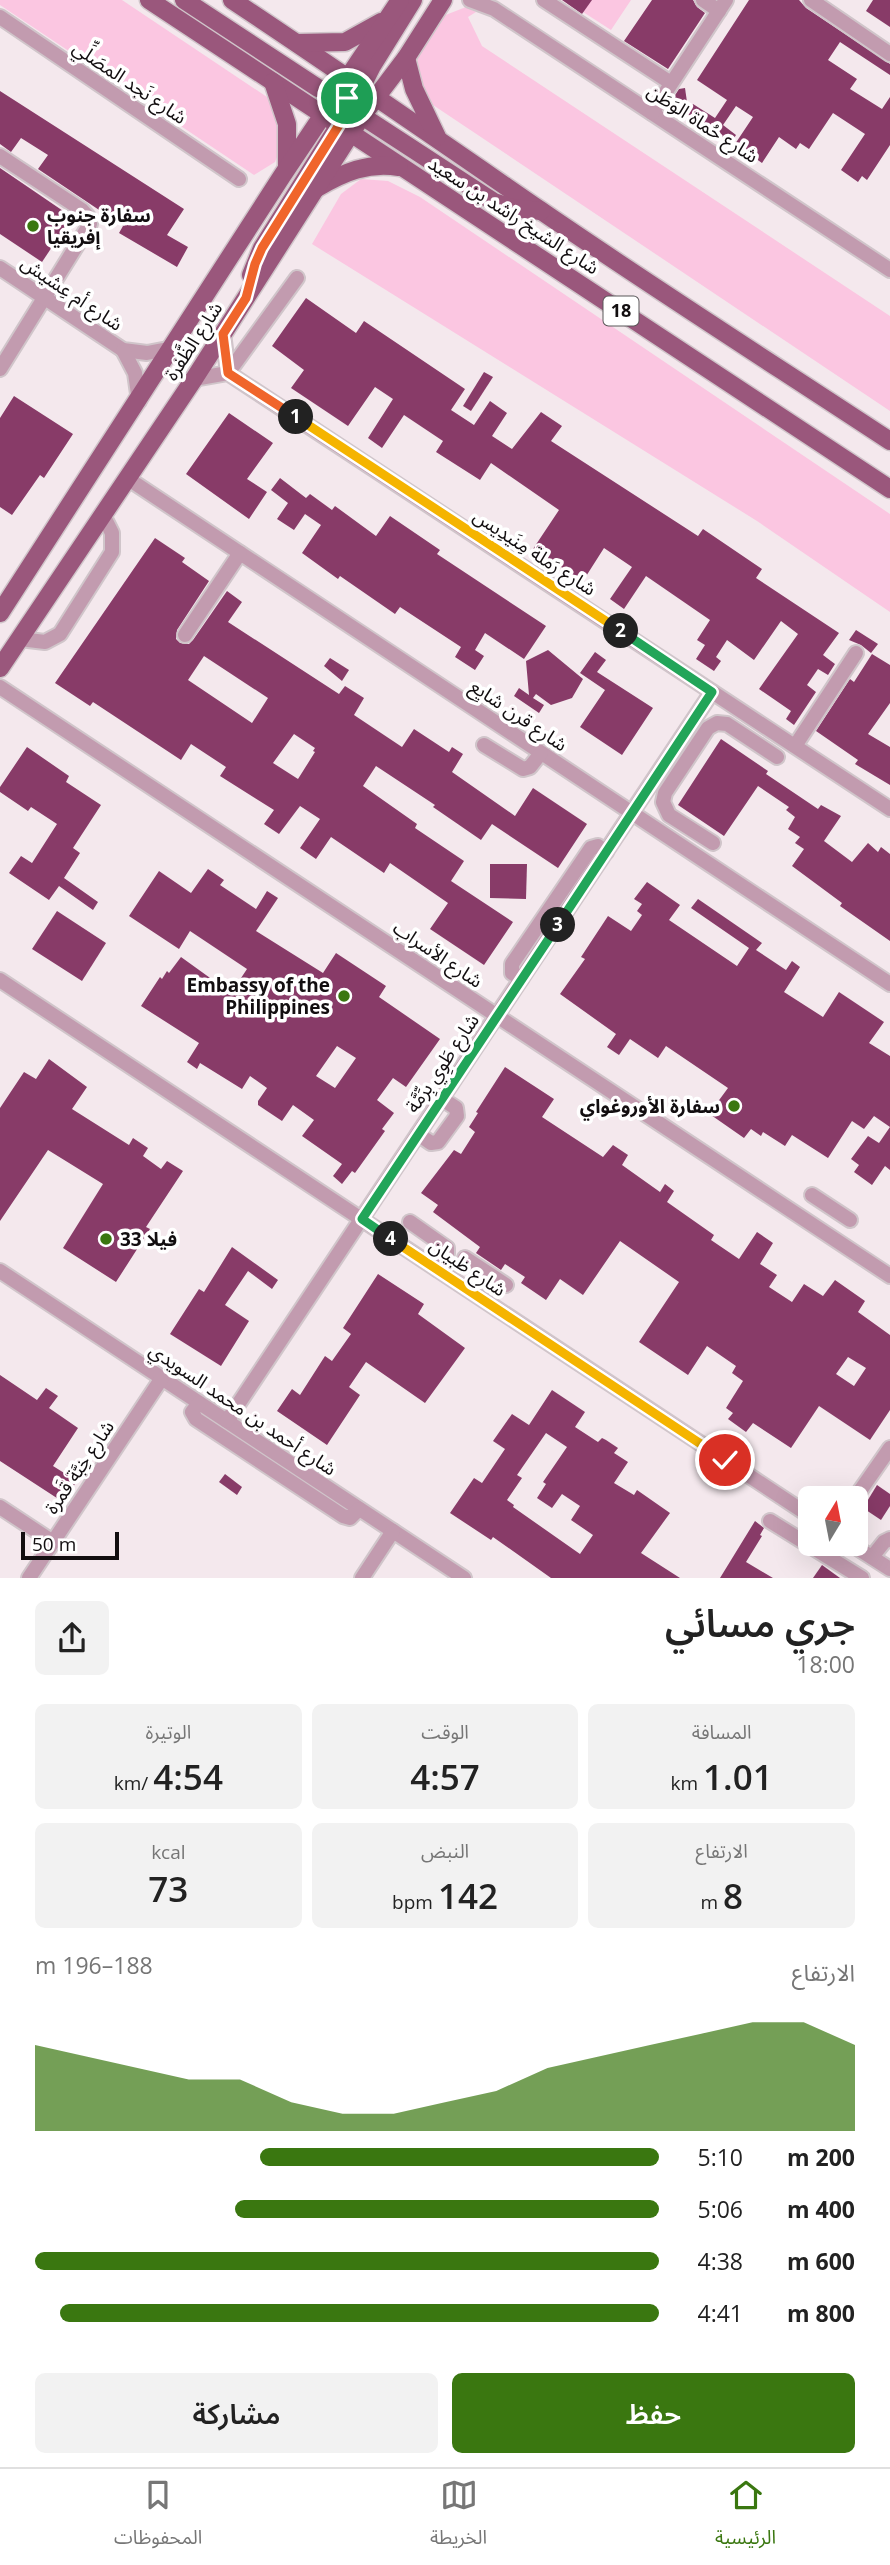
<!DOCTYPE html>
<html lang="ar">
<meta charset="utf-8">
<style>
body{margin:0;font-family:"Open Sans","Noto Sans Arabic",sans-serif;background:#f2f2f2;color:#222;direction:rtl;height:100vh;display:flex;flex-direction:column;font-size:26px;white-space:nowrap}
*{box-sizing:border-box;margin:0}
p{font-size:23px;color:#767676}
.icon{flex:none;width:38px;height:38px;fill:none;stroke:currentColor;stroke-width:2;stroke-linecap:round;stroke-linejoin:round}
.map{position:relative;height:1578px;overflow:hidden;direction:ltr}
.drawer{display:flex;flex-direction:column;background:#fff;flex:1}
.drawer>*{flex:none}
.needle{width:46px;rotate:10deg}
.tools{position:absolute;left:798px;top:1486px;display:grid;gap:14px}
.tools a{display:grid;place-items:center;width:70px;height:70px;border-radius:10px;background:#fff;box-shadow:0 7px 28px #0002;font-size:35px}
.scale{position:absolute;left:21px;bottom:18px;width:98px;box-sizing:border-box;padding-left:7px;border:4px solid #120e10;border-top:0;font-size:19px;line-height:24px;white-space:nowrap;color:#120e10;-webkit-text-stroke:5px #fff;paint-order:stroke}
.pin{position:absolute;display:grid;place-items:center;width:60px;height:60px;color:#fff;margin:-30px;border:4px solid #fff;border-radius:50%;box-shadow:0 2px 7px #0007}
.km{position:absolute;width:35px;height:35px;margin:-18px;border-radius:50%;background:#222;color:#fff;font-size:19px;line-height:35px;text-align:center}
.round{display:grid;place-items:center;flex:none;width:74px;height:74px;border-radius:10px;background:#f2f2f2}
.headline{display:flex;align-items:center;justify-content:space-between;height:119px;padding:0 35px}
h1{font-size:38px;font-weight:600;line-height:52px}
.stats{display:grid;grid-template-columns:repeat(3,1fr);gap:10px;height:119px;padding:7px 35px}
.stats div{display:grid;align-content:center;border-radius:10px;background:#f2f2f2;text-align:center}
.stats b{font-size:35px;font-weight:600}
.stats small{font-size:19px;font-weight:400}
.stats p{font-size:19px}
.chart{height:196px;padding:14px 35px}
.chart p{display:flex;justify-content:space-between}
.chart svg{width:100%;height:126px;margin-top:7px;fill:#3a7710;opacity:.7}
.action{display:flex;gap:14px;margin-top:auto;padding:14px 35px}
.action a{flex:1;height:80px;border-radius:10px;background:#3a7710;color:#fff;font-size:28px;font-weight:600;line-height:80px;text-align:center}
.action a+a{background:#f2f2f2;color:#222}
ul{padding:0 35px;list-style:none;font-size:23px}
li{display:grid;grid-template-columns:112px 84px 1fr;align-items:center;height:52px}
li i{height:18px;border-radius:9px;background:#3a7710}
.tabs{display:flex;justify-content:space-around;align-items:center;height:98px;border-top:2px solid #e0e0e0;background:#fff;font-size:19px;color:#767676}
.tabs a{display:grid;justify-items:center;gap:4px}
.tabs .selected{color:#3a7710}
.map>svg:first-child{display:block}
.green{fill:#fbc6e1}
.building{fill:#883b68;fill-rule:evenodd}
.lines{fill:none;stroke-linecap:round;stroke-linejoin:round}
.minor-casing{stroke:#d0c5ca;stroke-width:18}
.major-casing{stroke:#d0c5ca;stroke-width:21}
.minor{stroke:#c29baf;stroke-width:14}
.major{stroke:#9a577c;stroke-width:18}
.split-1-casing{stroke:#fff;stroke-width:14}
.split-2-casing{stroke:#fff;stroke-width:14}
.split-3-casing{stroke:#fff;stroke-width:14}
.split-4-casing{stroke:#fff;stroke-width:14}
.split-5-casing{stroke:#fff;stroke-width:14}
.split-1{stroke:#f0652b;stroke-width:9}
.split-2{stroke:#f5b400;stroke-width:9}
.split-3{stroke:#22a559;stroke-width:9}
.split-4{stroke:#22a559;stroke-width:9}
.split-5{stroke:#f5b400;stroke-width:9}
.poi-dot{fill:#3a7710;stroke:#fff;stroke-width:2.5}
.labels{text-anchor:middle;stroke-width:7;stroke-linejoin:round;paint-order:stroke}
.shield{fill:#fff;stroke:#595658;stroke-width:2}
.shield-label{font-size:18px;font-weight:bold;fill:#120e10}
.street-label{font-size:19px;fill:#120e10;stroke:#fff}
.poi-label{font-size:19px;font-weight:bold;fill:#120e10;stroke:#fff;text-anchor:start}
</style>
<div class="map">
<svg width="890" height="1578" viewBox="0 0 890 1578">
<rect width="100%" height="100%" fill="#f4e8ed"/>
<g class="green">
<polygon points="0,0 122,0 267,97 283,127 283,142 275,162 254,175 0,5"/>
<polygon points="586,0 631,0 611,30 580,10"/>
<polygon points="466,7 476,12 468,17 482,46 890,316 890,411 430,103 416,76 418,51 443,16"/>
<polygon points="361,179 388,181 420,197 890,514 890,612 757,521 312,244 341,194"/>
</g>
<g class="building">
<polygon points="562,0 592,0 582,14"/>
<polygon points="652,0 693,0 697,7 705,13 668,69 624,41"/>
<polygon points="749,0 799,0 806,8 890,64 890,75 840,42 828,60 857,79 850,89 882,109 890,97 890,145 867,180 862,176 858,182 841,170 865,134 833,113 809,149 800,143 796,149 779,137 762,163 735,144 753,117 736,106 723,125 736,135 731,143 686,113 693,104 715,118 727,100 697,80"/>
<polygon points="873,0 890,0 890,27 866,11"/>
<polygon points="685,88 687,102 673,104 672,100 679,89"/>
<polygon points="0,91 184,209 167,235 188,247 177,267 119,233 123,226 38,169 48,155 21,138 11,152 0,144"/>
<polygon points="0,168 72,217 42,262 0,234"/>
<polygon points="306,298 356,333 364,321 465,389 451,410 474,425 490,401 507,413 492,436 512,449 541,412 562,426 551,441 698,536 703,529 762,569 756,578 839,633 823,655 835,664 828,675 818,669 807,685 816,692 794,725 786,719 791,711 759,689 798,634 781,621 754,660 727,640 716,657 721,661 714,671 696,659 705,645 697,640 710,620 646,576 624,609 610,599 632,567 604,548 583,581 533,549 559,510 491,463 480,480 436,452 443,441 404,415 382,448 368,438 393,399 375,387 348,426 291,388 304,370 272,346"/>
<polygon points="484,372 493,377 471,411 463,406"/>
<polygon points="14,396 73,434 44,478 40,475 12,515 0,507 0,418"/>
<polygon points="229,413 273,443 247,479 267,492 249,519 186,474"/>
<polygon points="280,478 306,498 310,494 332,510 335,506 376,536 390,516 440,550 437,554 546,626 524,659 485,633 475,650 484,656 475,670 455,657 461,647 400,607 395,614 340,576 338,579 302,553 321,525 305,514 294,530 277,519 288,503 271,490"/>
<path d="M155,538L185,558L182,562L209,581L177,630L176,639L180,643L189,644L193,640L227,591L242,602L228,622L339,694L345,686L364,698L354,715L402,747L414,729L449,752L452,747L463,754L452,772L515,816L533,788L587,824L558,868L492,824L481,840L433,807L435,805L376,766L363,786L417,824L415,828L464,861L451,881L513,922L484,965L430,929L448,903L390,863L384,873L331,837L316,859L300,848L320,819L300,806L279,834L264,824L274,810L220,776L226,767L191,744L181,760L93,702L90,706L55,683ZM204,656L268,698L252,723L188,680ZM294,734L315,748L313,751L315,752L298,779L273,763Z"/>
<polygon points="856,630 878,644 871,653 861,645 849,640"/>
<polygon points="548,650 583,679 572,698 551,705 536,694 533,698 544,705 539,713 514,696 519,688 529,695 526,661"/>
<polygon points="595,652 606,660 597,672 653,708 622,755 580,727 605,690 580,673"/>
<polygon points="872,654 890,665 890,703 868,734 890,747 890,785 855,764 858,760 816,731 850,679 854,682"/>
<polygon points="330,658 349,670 342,681 324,666"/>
<polygon points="721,739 768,771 766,774 818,809 821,805 841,816 824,841 852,862 868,843 878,852 881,847 890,854 890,941 840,906 842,903 792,866 804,849 795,843 800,837 788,829 795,817 786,810 789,807 758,786 724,836 678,805"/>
<polygon points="27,747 69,776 66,782 101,805 73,848 80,853 64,878 98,902 93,910 59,886 49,900 9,873 21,856 32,863 57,824 31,807 28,811 0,792 0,787"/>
<polygon points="490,864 527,864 526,899 490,898"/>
<path d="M208,869L224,880L220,885L256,909L267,891L278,898L256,931L323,973L336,953L386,986L379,997L440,1039L406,1087L393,1078L377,1100L394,1113L382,1129L385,1131L355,1173L352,1171L342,1184L333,1176L342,1164L302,1136L314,1120L293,1105L282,1121L258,1105V1101L267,1088L250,1076L242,1089L200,1063L197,1069L187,1062L199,1043L141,1006L160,977L162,979L167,971L169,973L181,957L231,993L247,969L190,931L179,949L129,916L159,871L191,893ZM337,1046L356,1058L335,1088L316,1076Z"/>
<polygon points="647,882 680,905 669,920 737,966 749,948 691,908 698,899 762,943 756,950 786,970 792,961 800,967 784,992 823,1017 839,992 884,1022 869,1043 890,1056 890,1127 874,1116 864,1129 852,1121 828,1158 792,1135 785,1146 763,1132 761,1136 751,1129 744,1138 711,1115 711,1111 728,1088 666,1046 658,1058 630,1039 619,1055 607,1047 616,1034 560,994 585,959 581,957 608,916 631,931 642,915 637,911 642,904 634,899"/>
<polygon points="57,911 106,943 82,981 32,949"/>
<polygon points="49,1059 87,1087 72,1109 129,1145 133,1138 148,1148 143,1156 161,1169 167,1161 183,1171 146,1227 150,1229 116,1282 63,1248 103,1184 48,1150 0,1221 0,1108 24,1072 36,1079"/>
<path d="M505,1067L554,1099L542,1117L603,1157L613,1145L628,1155L622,1165L660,1192L665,1184L674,1191L667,1202L714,1235L711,1240L739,1259L757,1232L773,1243L760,1264L777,1275L769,1287L792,1302L804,1284L823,1296L835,1280L865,1301L858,1312L890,1335V1410L870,1440L819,1406L791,1448L753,1423L746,1432L728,1419L733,1413L726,1408L743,1381L732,1373L736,1366L707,1346L688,1375L639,1342L679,1282L620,1241L583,1295L560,1279L546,1300L521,1283L525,1277L505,1264L501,1270L476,1253L480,1247L433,1212L438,1205L421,1193L454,1150L461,1154L475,1132L469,1127L478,1113L476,1112ZM848,1357L866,1368L854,1386L836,1374Z"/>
<polygon points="890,1127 890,1170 885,1166 872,1185 854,1172 859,1165 851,1159 868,1136 879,1143"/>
<polygon points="232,1247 278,1280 272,1289 248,1271 225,1305 249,1321 221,1366 170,1334 199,1289 204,1292"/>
<polygon points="378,1274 424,1304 418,1314 465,1348 425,1403 366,1362 349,1387 360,1395 327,1445 277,1411 292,1389 300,1395 325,1356 332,1361 351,1334 343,1328"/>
<polygon points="0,1375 37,1400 46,1388 58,1396 49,1408 78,1428 53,1466 77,1481 63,1502 0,1461"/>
<path d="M552,1390L585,1412L575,1427L598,1442L602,1438L606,1440L618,1448L614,1453L628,1462L614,1483L634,1495L637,1490L670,1513L641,1553L680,1578H551L493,1537L491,1540L450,1513L474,1478L482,1483L505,1449L493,1441L512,1414L529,1425ZM546,1433L567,1447L543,1482L546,1484L537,1498L552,1508L562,1494L580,1506L571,1520L593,1535L580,1554L513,1507L514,1505L507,1500L522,1478L517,1475Z"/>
<polygon points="225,1474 242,1487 237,1495 219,1482"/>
<polygon points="877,1485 890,1494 890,1506 881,1520 863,1508"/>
<polygon points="755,1521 764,1528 760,1535 762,1536 746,1562 773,1578 720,1578"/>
<polygon points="822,1565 840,1578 813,1578"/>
</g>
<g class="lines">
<g class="minor-casing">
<g id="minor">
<polyline points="470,0 494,9 890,270"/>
<polyline points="544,0 671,83"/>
<polyline points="703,0 719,11"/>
<polyline points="811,0 890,54"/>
<polyline points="0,17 239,179"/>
<polyline points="652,113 726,0"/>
<polyline points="0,156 82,210 89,218 90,224 0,369"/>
<polyline points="0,268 123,350 147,353 173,348"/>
<polyline points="223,333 228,373"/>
<polyline points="123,350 135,373 139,401"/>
<polyline points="228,373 297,278"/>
<polyline points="194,379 228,373 890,809"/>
<polyline points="127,478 890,984"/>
<polyline points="185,635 240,553"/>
<polyline points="20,639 45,642 60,634 112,552 112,533 103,515"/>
<polyline points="0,687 890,1276"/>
<polyline points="484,745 523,769 530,767 541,753"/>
<polyline points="795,746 856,653"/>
<polyline points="713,843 669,815 663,802 665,793 708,728 717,723 727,724 777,757"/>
<polyline points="521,979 512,973 512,964 591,848 598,846 606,852"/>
<polyline points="0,980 810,1516"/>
<polyline points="418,1134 431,1143 438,1142 457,1116 456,1108 442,1099"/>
<polyline points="812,1195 850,1220"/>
<polyline points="410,1222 447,1248 447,1254 437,1269"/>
<polyline points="465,1258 506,1285"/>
<polyline points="0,1271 464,1578"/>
<polyline points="199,1403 192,1412 196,1419 343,1516 350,1518 359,1509"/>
<polyline points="227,1421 712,692"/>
<polyline points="856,1501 860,1491 890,1448"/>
<polyline points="0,1507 53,1542"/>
<polyline points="770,1521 862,1578"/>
<polyline points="851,1544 890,1569"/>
<polyline points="872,1557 884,1542 890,1539"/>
<polyline points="29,1578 162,1378"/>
<polyline points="362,1578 393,1531"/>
</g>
</g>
<g class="major-casing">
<g id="major">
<polyline points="149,0 890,489"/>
<polyline points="184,0 318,88 347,98 377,98"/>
<path d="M232,0C336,69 437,139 540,210C655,289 773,364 890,441"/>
<polyline points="297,43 345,42 381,22"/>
<polyline points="406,58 414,89 437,137"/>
<polyline points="273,82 287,124 287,167"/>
<polyline points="356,98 372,66 413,0"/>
<polyline points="323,115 344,112 362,116 494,202 512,208 541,211"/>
<path d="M317,188C344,172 368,162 399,167"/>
<polyline points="251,275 262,248 339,125 343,115"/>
<polyline points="0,613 282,176 400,0"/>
<polyline points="0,668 194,379 362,116 406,58 443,0"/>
</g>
</g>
<use href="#minor" class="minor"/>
<use href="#major" class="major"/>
</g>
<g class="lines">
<g class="split-1-casing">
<polyline id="split-1" points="296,417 228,373 223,334 246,298 255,264 262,248 339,125 347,98"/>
</g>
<g class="split-2-casing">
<polyline id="split-2" points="296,417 621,631"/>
</g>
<g class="split-3-casing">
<polyline id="split-3" points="558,925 712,692 621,631"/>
</g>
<g class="split-4-casing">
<polyline id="split-4" points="391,1239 362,1219 558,925"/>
</g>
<g class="split-5-casing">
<polyline id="split-5" points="391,1239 725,1460"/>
</g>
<use href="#split-1" class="split-1"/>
<use href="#split-2" class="split-2"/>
<use href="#split-3" class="split-3"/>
<use href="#split-4" class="split-4"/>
<use href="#split-5" class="split-5"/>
</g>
<g class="poi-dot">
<circle cx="33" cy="226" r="7"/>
<circle cx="344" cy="996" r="7"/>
<circle cx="734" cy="1106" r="7"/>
<circle cx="106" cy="1239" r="7"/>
</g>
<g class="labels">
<rect class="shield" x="603.5" y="296.5" width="35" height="29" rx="5"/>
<g class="shield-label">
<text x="621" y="317">18</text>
</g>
<g class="street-label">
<text transform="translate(130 82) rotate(34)" y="7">شارع نَجد المصَلِّي</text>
<text transform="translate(703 123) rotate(33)" y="7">شارع حُماة الوَطَن</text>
<text transform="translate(514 215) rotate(33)" y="7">شارع الشيخ راشد بن سعيد</text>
<text transform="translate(72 293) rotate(34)" y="7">شارع أم عِشيش</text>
<text transform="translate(193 341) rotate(-57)" y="7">شارع الظَّفرة</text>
<text transform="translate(535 552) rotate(33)" y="7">شارع رَملة مِنَيدِيس</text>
<text transform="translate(519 715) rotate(34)" y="7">شارع قرن شايِع</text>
<text transform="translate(438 954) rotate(34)" y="7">شارع الأسراب</text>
<text transform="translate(442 1063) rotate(-56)" y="7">شارع طَوِي بِرِّمَّة</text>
<text transform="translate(468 1267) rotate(34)" y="7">شارع ظبيان</text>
<text transform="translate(243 1409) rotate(34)" y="7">شارع أحمد بن محمد السويدي</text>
<text transform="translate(79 1467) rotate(-56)" y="7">شارع خِبَّة قَمرة</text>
</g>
<g class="poi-label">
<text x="47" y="222">سفارة جنوب<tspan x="47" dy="22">إفريقيا</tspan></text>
<text x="330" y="992" text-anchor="end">Embassy of the<tspan x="330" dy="22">Philippines</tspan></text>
<text x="720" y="1113" text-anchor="end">سفارة الأوروغواي</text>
<text x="120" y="1246">فيلا 33</text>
</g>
</g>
</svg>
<div class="tools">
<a><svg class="needle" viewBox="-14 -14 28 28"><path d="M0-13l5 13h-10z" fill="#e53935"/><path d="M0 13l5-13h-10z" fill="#767676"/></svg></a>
</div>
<div class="scale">50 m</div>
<div class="pin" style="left:347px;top:98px;background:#1e9e55"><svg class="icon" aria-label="arrive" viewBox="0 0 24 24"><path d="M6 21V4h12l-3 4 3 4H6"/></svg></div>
<div class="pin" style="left:725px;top:1460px;background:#d93025"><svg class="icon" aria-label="check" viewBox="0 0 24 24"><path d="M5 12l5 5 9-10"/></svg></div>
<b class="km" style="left:296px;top:417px">1</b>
<b class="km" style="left:621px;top:631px">2</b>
<b class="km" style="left:558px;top:925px">3</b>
<b class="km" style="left:391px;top:1239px">4</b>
</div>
<section class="drawer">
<div class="headline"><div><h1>جري مسائي</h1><p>18:00</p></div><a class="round"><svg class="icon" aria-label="share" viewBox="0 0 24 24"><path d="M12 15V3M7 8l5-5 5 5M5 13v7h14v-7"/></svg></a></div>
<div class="stats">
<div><p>المسافة</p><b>1.01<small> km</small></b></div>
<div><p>الوقت</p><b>4:57</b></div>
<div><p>الوتيرة</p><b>4:54<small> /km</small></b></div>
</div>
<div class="stats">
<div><p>الارتفاع</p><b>8<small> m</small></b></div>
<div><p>النبض</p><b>142<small> bpm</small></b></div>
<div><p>kcal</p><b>73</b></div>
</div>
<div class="chart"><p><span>الارتفاع</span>188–196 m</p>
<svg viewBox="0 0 160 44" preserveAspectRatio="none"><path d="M0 44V14L10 18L20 22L30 26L40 26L50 34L60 38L70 38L80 34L90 30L100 22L110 18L120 14L130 10L140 6L150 6L160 14V44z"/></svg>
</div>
<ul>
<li><b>200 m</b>5:10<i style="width:64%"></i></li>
<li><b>400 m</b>5:06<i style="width:68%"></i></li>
<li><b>600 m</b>4:38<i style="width:100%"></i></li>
<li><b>800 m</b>4:41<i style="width:96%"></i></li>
</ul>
<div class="action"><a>حفظ</a><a>مشاركة</a></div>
</section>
<nav class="tabs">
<a class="selected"><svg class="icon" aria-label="home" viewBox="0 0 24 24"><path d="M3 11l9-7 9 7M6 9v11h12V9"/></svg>الرئيسية</a>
<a><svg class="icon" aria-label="map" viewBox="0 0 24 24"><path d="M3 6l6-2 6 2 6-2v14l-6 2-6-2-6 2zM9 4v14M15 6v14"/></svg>الخريطة</a>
<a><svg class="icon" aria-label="saved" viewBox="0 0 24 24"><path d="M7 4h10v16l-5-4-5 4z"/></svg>المحفوظات</a>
</nav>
